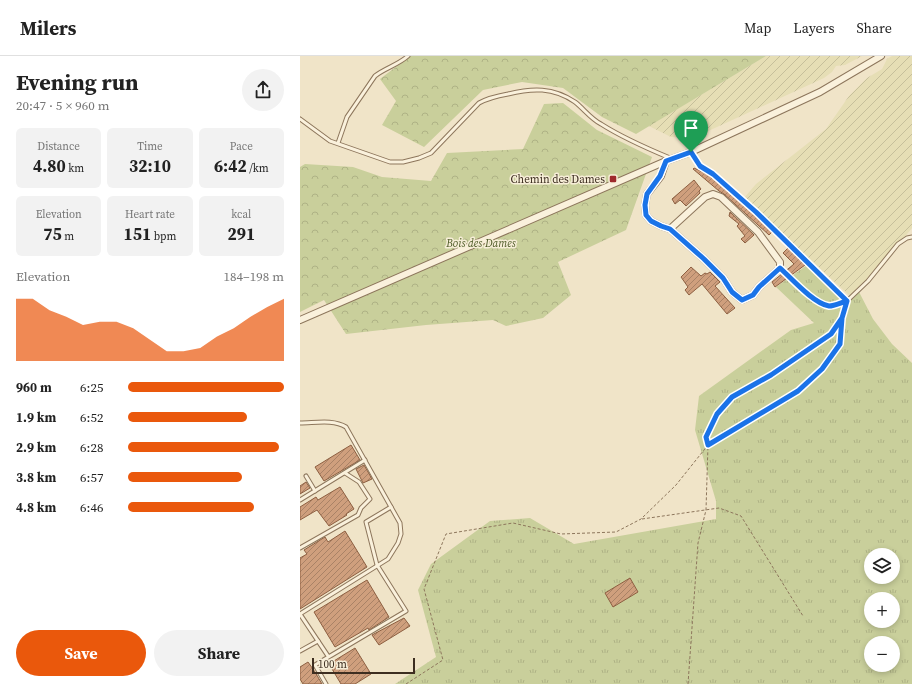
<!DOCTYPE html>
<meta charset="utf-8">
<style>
body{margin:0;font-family:"Source Serif 4",serif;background:#f2f2f2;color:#222;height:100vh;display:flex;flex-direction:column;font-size:15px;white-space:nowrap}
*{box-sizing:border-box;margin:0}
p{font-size:13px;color:#767676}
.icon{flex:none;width:22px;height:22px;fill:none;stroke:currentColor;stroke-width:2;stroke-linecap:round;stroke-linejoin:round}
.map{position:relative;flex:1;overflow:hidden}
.details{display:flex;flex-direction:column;background:#fff;width:300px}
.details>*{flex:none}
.buttons{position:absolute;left:564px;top:492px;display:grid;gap:8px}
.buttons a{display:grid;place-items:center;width:36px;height:36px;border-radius:50%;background:#fff;box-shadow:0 2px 6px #0003;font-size:20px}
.scale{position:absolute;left:12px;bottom:10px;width:103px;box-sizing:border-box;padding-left:4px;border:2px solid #3d2e20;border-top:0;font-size:11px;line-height:14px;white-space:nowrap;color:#3d2e20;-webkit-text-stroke:3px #f7eed8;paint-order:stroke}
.pin{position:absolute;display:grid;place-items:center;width:34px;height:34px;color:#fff;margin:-41px -17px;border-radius:50% 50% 50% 0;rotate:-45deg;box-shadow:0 0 4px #0007}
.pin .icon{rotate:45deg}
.round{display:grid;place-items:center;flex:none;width:42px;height:42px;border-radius:21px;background:#f2f2f2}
.overview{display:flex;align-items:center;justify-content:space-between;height:68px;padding:0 16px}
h1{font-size:22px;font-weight:700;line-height:30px}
.metrics{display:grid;grid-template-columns:repeat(3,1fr);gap:6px;height:68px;padding:4px 16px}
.metrics div{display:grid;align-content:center;border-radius:6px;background:#f2f2f2;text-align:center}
.metrics b{font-size:17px;font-weight:700}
.metrics small{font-size:11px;font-weight:400}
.metrics p{font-size:11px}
.chart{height:112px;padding:8px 16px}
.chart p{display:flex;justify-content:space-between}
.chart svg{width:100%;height:72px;margin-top:4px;fill:#ea580c;opacity:.7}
.action{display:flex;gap:8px;margin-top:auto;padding:8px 16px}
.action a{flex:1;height:46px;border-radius:24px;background:#ea580c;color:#fff;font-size:16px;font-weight:700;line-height:46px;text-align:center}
.action a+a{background:#f2f2f2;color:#222}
ul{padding:0 16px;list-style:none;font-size:13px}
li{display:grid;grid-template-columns:64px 48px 1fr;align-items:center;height:30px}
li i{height:10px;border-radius:5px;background:#ea580c}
header{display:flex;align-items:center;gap:24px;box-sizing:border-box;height:56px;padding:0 20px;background:#fff;border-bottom:1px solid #e0e0e0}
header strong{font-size:19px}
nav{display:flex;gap:22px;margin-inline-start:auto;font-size:14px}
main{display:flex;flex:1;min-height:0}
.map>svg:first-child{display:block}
.farmland{fill:url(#farmland-furrows)}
.grass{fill:url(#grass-tufts);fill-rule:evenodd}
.forest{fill:url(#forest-crowns)}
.building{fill:url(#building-hatch);stroke:#8d5f41}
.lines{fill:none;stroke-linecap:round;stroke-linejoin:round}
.lane-casing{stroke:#8d765c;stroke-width:5}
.street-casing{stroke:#8d765c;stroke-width:8}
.path{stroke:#8d765c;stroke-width:1;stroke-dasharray:3 2;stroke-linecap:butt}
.lane{stroke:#faf1dc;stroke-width:3}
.street{stroke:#faf1dc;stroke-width:6}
.route-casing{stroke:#fff;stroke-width:8}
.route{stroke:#1a73e8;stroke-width:5}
.poi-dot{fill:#9e2a2b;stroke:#f7eed8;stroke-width:1.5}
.labels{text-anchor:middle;stroke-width:3;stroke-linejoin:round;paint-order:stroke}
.poi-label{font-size:11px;fill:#3d2e20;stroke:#f7eed8;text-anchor:end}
.park-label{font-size:11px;font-style:italic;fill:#4d5a26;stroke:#f7eed8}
</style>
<header>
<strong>Milers</strong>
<nav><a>Map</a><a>Layers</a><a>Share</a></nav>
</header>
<main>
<section class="details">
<div class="overview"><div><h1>Evening run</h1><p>20:47 · 5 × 960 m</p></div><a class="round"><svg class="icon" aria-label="share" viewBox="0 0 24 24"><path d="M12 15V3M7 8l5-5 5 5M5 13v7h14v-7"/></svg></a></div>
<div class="metrics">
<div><p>Distance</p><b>4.80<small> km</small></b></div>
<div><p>Time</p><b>32:10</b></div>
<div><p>Pace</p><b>6:42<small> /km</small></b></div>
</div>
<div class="metrics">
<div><p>Elevation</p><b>75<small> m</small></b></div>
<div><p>Heart rate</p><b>151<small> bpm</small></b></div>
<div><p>kcal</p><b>291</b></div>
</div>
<div class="chart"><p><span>Elevation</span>184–198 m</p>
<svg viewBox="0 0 160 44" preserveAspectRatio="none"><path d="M0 44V6L10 6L20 13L30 17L40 22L50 20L60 20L70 24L80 31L90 38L100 38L110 36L120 29L130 24L140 17L150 11L160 6V44z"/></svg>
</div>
<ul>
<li><b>960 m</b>6:25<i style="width:100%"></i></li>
<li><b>1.9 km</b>6:52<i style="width:76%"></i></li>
<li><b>2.9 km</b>6:28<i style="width:97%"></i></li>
<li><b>3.8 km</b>6:57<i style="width:73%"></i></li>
<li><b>4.8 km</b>6:46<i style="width:81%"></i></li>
</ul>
<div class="action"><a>Save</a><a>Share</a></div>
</section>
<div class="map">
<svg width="612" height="628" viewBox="0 0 612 628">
<defs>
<pattern id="farmland-furrows" width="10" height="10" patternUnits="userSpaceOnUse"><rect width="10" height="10" fill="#e6deb5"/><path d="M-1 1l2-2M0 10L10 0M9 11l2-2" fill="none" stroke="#c6bf9b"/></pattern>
<pattern id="grass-tufts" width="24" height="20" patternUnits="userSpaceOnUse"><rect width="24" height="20" fill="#c9cf9b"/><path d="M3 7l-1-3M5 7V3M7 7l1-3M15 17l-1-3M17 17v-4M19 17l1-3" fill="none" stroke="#aeb285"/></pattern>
<pattern id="forest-crowns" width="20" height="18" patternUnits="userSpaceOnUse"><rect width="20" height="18" fill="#c9cf9b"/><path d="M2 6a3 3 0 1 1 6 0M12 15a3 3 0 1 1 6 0" fill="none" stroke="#aeb285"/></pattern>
<pattern id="building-hatch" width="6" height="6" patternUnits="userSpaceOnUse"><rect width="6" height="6" fill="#cf9f7d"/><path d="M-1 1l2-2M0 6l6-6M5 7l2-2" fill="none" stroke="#a98266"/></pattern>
</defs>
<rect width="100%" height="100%" fill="#f0e4c8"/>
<g class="farmland">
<polygon points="466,0 562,0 545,9 536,10 532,16 524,22 393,82 371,81 349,70"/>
<polygon points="592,0 612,0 612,172 576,216 551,241 444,142 456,128 526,73 549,40 567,22 582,13 587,3"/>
</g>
<path class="grass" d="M507,209L545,244L540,247V249L547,245L558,234L573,263L592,288L612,307V628H95L136,601L118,534L131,508L190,465L230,462L274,488L416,463V445L395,374L399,340L491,274L514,267L476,231ZM571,499H593V521H571ZM571,543H593V565H571ZM571,587H593V609H571Z"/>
<g class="forest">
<polygon points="110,0 466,0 336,78 302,61 263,32 222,26 183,34 124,91 82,69 96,45 80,23"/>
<polygon points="263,47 297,74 352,101 326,174 258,206 271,239 243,262 206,270 193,264 126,269 46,278 24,244 0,256 0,111 5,108 53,111 82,121 131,125 147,97 223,93 244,48"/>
</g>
<g class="building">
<polygon points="394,112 410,119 473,175 469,179 424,138 419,135 393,113"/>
<polygon points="394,124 401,133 399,135 400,137 386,150 380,144 375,148 372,143"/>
<polygon points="430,156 454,179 445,187 441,183 445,180 437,170 439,168 429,160"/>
<polygon points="489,191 505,209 475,231 472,226 494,208 483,197"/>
<polygon points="391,211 401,220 405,217 407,218 410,216 420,226 415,230 435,252 427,258 402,228 389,239 385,234 388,231 381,221"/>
<polygon points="51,389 60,404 24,425 15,411"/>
<polygon points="64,409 72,423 63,427 56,413"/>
<polygon points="6,426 10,432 0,438 0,430"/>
<polygon points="40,431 54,453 46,458 47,459 29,470 17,454 0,464 0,451 16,441 18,444"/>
<polygon points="45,475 67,511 0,553 0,502 7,498 4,494 25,481 28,486"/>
<polygon points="330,522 338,536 313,551 305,537"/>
<polygon points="67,524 89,561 69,574 68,572 35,591 14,556"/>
<polygon points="104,562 110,570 79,589 72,579"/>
<polygon points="55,592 71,618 55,628 41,628 29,608"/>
<polygon points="8,606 15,616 22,628 3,628 0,623 0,611"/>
</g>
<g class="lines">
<g class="lane-casing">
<g id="lane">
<path d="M0,63L30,85L90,106H103L119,102L131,97L179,47C188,42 197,40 208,38C232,32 253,31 275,46C284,53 291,63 301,68C323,82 346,92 370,102"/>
<path d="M38,87L47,61L75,20C85,12 98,9 108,0"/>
<polyline points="542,262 547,245 568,225 598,188 607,182 612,181"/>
<path d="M0,367C15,367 33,363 46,371L100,467L101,478L98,487L88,503L0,558L28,600"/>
<polyline points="6,420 15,435"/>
<polyline points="0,444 65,404"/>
<polyline points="0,492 58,459 61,452 70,443 59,426 45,417"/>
<polyline points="0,595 18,585"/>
<polyline points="26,628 15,609 106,555 77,509 66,466 91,451"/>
</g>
</g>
<g class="street-casing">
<g id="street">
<polyline points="366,105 361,120 347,138 345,149 346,159 351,165 361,170 370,173 404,203 423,222 432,236 442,244 453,239 459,231 480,212 480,206 458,176 421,141 413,138 405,141 370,173"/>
<polyline points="0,264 366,105 391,96 520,36 581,0"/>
</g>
</g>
<g class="path">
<polyline points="394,101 400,110 413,118 456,156 543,240"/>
<path d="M484,216C494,225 518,251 531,250C534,250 538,248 540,247"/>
<polyline points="342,463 419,452 441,460 503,560"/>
<polyline points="106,628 143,604 124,533 146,478 213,467 261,478 316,476 341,463 376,429 408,389 497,335 522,313 540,288 541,266"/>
<polyline points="388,628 398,487 406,454 408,389 406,381 417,358 432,341 471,319 531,278 539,265"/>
</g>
<use href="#lane" class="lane"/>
<use href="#street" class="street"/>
</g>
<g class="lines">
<g class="route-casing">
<path id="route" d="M391,96L366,105L360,120L347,138L345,149L346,159L351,165L361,170L370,173L404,203L423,222L432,236L442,244L453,239L459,231L480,212C491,222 514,248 529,250C535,250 542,246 547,245L542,262L531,278L471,319L432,341L417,358L406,381L408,389L498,335L522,313L540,288L542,262L547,245L456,156L413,118L400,110L391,96"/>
</g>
<use href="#route" class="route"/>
</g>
<rect class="poi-dot" x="309" y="119" width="8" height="8" rx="2"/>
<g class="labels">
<g class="poi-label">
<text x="305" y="127">Chemin des Dames</text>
</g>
<g class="park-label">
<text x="181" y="191">Bois des Dames</text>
</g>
</g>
</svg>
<div class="buttons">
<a><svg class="icon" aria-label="layers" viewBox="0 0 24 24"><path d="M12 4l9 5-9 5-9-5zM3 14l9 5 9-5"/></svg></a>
<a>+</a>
<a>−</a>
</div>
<div class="scale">100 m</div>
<div class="pin" style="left:391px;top:96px;background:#1e9e55"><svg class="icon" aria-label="arrive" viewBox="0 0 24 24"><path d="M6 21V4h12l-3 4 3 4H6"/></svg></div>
</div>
</main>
